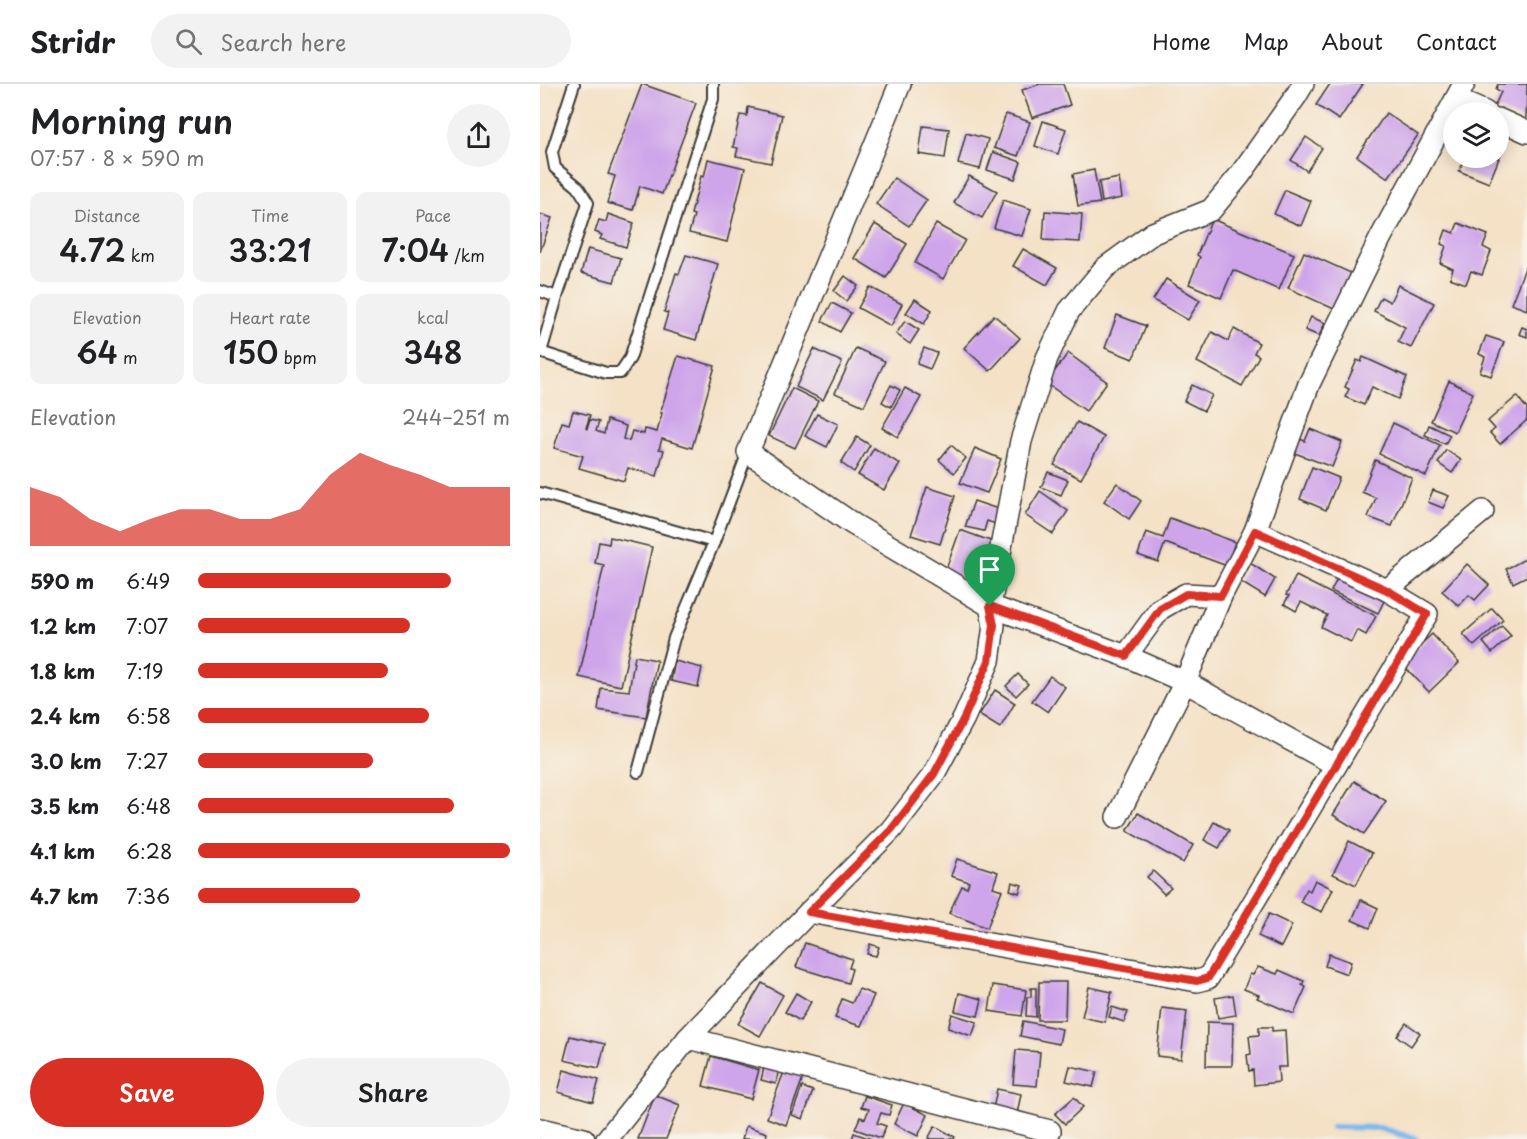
<!DOCTYPE html>
<meta charset="utf-8">
<style>
body{margin:0;font-family:"Playpen Sans",sans-serif;background:#f2f2f2;color:#202124;height:100vh;display:flex;flex-direction:column;font-size:22px;white-space:nowrap}
*{box-sizing:border-box;margin:0}
p{font-size:20px;color:#757577}
.icon{flex:none;width:33px;height:33px;fill:none;stroke:currentColor;stroke-width:2;stroke-linecap:round;stroke-linejoin:round}
.map{position:relative;flex:1;overflow:hidden}
.sheet{display:flex;flex-direction:column;background:#fff;width:540px}
.sheet>*{flex:none}
.controls{position:absolute;left:903px;top:18px;display:grid;gap:12px}
.controls a{display:grid;place-items:center;width:66px;height:66px;border-radius:50%;background:#fff;box-shadow:0 3px 15px #0003;font-size:30px}
.pin{position:absolute;display:grid;place-items:center;width:51px;height:51px;color:#fff;margin:-62px -26px;border-radius:50% 50% 50% 0;rotate:-45deg;box-shadow:0 0 6px #0007}
.pin .icon{rotate:45deg}
.round{display:grid;place-items:center;flex:none;width:63px;height:63px;border-radius:32px;background:#f2f2f2}
.overview{display:flex;align-items:center;justify-content:space-between;height:102px;padding:0 30px}
h1{font-size:33px;font-weight:600;line-height:45px}
.figures{display:grid;grid-template-columns:repeat(3,1fr);gap:9px;height:102px;padding:6px 30px}
.figures div{display:grid;align-content:center;border-radius:12px;background:#f2f2f2;text-align:center}
.figures b{font-size:30px;font-weight:600}
.figures small{font-size:16px;font-weight:400}
.figures p{font-size:16px}
.chart{height:168px;padding:12px 30px}
.chart p{display:flex;justify-content:space-between}
.chart svg{width:100%;height:108px;margin-top:6px;fill:#d93025;opacity:.7}
.button{display:flex;gap:12px;margin-top:auto;padding:12px 30px}
.button a{flex:1;height:69px;border-radius:36px;background:#d93025;color:#fff;font-size:24px;font-weight:600;line-height:69px;text-align:center}
.button a+a{background:#f2f2f2;color:#202124}
ul{padding:0 30px;list-style:none;font-size:20px}
li{display:grid;grid-template-columns:96px 72px 1fr;align-items:center;height:45px}
li i{height:15px;border-radius:8px;background:#d93025}
header{display:flex;align-items:center;gap:36px;box-sizing:border-box;height:84px;padding:0 30px;background:#fff;border-bottom:2px solid #e0e0e0}
header strong{font-size:28px}
nav{display:flex;gap:33px;margin-inline-start:auto;font-size:21px}
.search{width:420px;height:54px;background:#f2f2f2;display:flex;align-items:center;gap:15px;box-sizing:border-box;padding:0 21px;border-radius:33px;color:#757577;font-size:22px}
main{display:flex;flex:1;min-height:0}
.map>svg:first-child{display:block}
.lines{fill:none;stroke-linecap:round;stroke-linejoin:round}
.stream{stroke:#78b7ec;stroke-width:6}
.building{fill:#cea5ea}
.lane-casing{stroke:#3c3a36;stroke-width:14}
.street-casing{stroke:#3c3a36;stroke-width:24}
.lane{stroke:#fff;stroke-width:10}
.street{stroke:#fff;stroke-width:21}
.route-casing{stroke:#fff;stroke-width:12}
.route{stroke:#d93025;stroke-width:8}
</style>
<header>
<strong>Stridr</strong>
<div class="search"><svg class="icon" aria-label="search" viewBox="0 0 24 24"><circle cx="10" cy="10" r="6"/><path d="M15 15l6 6"/></svg>Search here</div>
<nav><a>Home</a><a>Map</a><a>About</a><a>Contact</a></nav>
</header>
<main>
<section class="sheet">
<div class="overview"><div><h1>Morning run</h1><p>07:57 · 8 × 590 m</p></div><a class="round"><svg class="icon" aria-label="share" viewBox="0 0 24 24"><path d="M12 15V3M7 8l5-5 5 5M5 13v7h14v-7"/></svg></a></div>
<div class="figures">
<div><p>Distance</p><b>4.72<small> km</small></b></div>
<div><p>Time</p><b>33:21</b></div>
<div><p>Pace</p><b>7:04<small> /km</small></b></div>
</div>
<div class="figures">
<div><p>Elevation</p><b>64<small> m</small></b></div>
<div><p>Heart rate</p><b>150<small> bpm</small></b></div>
<div><p>kcal</p><b>348</b></div>
</div>
<div class="chart"><p><span>Elevation</span>244–251 m</p>
<svg viewBox="0 0 160 44" preserveAspectRatio="none"><path d="M0 44V20L10 24L20 33L30 38L40 33L50 29L60 29L70 33L80 33L90 29L100 15L110 6L120 11L130 15L140 20L150 20L160 20V44z"/></svg>
</div>
<ul>
<li><b>590 m</b>6:49<i style="width:81%"></i></li>
<li><b>1.2 km</b>7:07<i style="width:68%"></i></li>
<li><b>1.8 km</b>7:19<i style="width:61%"></i></li>
<li><b>2.4 km</b>6:58<i style="width:74%"></i></li>
<li><b>3.0 km</b>7:27<i style="width:56%"></i></li>
<li><b>3.5 km</b>6:48<i style="width:82%"></i></li>
<li><b>4.1 km</b>6:28<i style="width:100%"></i></li>
<li><b>4.7 km</b>7:36<i style="width:52%"></i></li>
</ul>
<div class="button"><a>Save</a><a>Share</a></div>
</section>
<div class="map">
<svg width="987" height="1055" viewBox="0 0 987 1055">
<rect width="100%" height="100%" fill="#f7f3e8"/>
<filter id="ink" filterUnits="userSpaceOnUse"><feTurbulence type="fractalNoise" baseFrequency=".0167" numOctaves="2"/><feDisplacementMap in="SourceGraphic" scale="12" xChannelSelector="R" yChannelSelector="G"/><feConvolveMatrix kernelMatrix="1 2 1 2 8 2 1 2 1" color-interpolation-filters="sRGB"/></filter>
<filter id="wash" filterUnits="userSpaceOnUse"><feTurbulence type="fractalNoise" baseFrequency=".008" numOctaves="4" result="noise"/><feDisplacementMap in="SourceGraphic" scale="24" xChannelSelector="R" yChannelSelector="G"/><feGaussianBlur stdDeviation="1.35" result="paint"/><feColorMatrix in="noise" values="0 0 0 0 0 0 0 0 0 0 0 0 0 0 0 0 0 1.4 0 .05"/><feComposite in="paint" operator="in"/></filter>
<g filter="url(#wash)">
<rect width="100%" height="100%" fill="#f4e1c6"/>
<g class="lines">
<polyline class="stream" points="793,1043 839,1044 876,1055"/>
</g>
<g id="blocks">
<g class="building">
<polygon points="102,0 156,19 122,110 100,102 93,126 67,119 75,92 68,90"/>
<polygon points="500,0 523,0 530,21 492,34 482,6"/>
<polygon points="790,0 823,0 799,36 776,21"/>
<polygon points="958,0 987,0 986,38 954,23 961,8 956,5"/>
<polygon points="208,23 242,31 231,79 196,72 198,64 193,63 200,31 207,32"/>
<polygon points="846,29 878,51 848,94 817,72"/>
<polygon points="466,30 490,38 478,72 454,64"/>
<polygon points="503,37 526,45 518,70 495,62"/>
<polygon points="383,42 409,45 405,74 379,70"/>
<polygon points="426,49 448,55 440,85 418,80"/>
<polygon points="766,53 782,64 767,87 751,76"/>
<polygon points="958,60 964,62 949,99 919,87 925,74 958,74"/>
<polygon points="453,68 481,78 475,95 447,86"/>
<polygon points="168,75 205,84 187,158 149,149 154,131 151,130 161,92 164,93"/>
<polygon points="554,86 560,119 538,122 533,90"/>
<polygon points="429,92 457,107 442,134 414,119"/>
<polygon points="354,94 387,116 369,142 336,120"/>
<polygon points="579,94 582,114 562,118 559,98"/>
<polygon points="745,106 771,117 761,142 734,130"/>
<polygon points="463,116 491,125 482,152 454,144"/>
<polygon points="505,127 542,130 540,158 503,156"/>
<polygon points="0,130 12,134 0,168"/>
<polygon points="68,130 94,139 86,163 60,155 62,151 55,148 59,136 66,138"/>
<polygon points="672,135 754,170 739,206 693,186 681,214 649,200 660,173 657,171"/>
<polygon points="918,139 948,151 943,163 951,167 942,191 931,187 926,200 910,194 913,185 900,179 906,162 901,160 906,146 914,149"/>
<polygon points="335,140 367,160 346,194 314,174"/>
<polygon points="396,140 425,156 403,195 375,179"/>
<polygon points="48,165 81,174 74,198 41,189"/>
<polygon points="483,165 517,184 507,201 473,182"/>
<polygon points="764,168 811,189 794,225 748,204"/>
<polygon points="146,171 178,180 156,256 123,246 128,229 124,228 136,189 139,190"/>
<polygon points="987,179 987,226 971,220"/>
<polygon points="305,192 318,202 306,217 294,207"/>
<polygon points="626,195 660,216 648,236 613,216"/>
<polygon points="858,201 894,219 871,264 858,258 865,243 834,227 841,213 850,218"/>
<polygon points="330,203 362,220 351,242 318,224"/>
<polygon points="375,215 392,226 384,240 366,229"/>
<polygon points="292,219 311,229 300,248 282,237"/>
<polygon points="454,231 480,254 450,287 424,264"/>
<polygon points="577,231 606,242 593,275 565,264"/>
<polygon points="771,233 785,239 779,252 765,246"/>
<polygon points="365,237 379,246 370,260 356,250"/>
<polygon points="982,243 987,245 987,253 979,250"/>
<polygon points="694,245 719,259 714,269 719,272 702,302 657,278 672,248 688,257"/>
<polygon points="946,252 964,258 951,292 940,288 945,273 939,270"/>
<polygon points="316,264 345,277 324,322 295,309"/>
<polygon points="384,264 397,269 390,285 377,280"/>
<polygon points="274,265 302,278 283,316 256,303"/>
<polygon points="528,269 567,298 546,327 506,299"/>
<polygon points="138,272 175,282 152,364 122,355 119,365 124,366 117,392 88,384 84,397 39,384 43,372 14,364 22,338 29,340 33,327 50,331 46,344 47,345 50,336 59,338 56,347 64,350 67,336 86,342 83,355 89,357 92,347 104,350 105,345 117,348 122,329 120,329"/>
<polygon points="823,273 867,293 858,315 832,303 824,321 805,313 809,305 805,303 817,276 821,278"/>
<polygon points="909,297 933,309 915,348 891,337"/>
<polygon points="351,301 360,306 351,323 342,318"/>
<polygon points="652,301 672,311 664,327 644,317"/>
<polygon points="252,304 278,317 255,364 229,352"/>
<polygon points="365,304 381,313 358,353 342,344"/>
<polygon points="977,312 987,325 987,336 960,360 950,349 955,345 948,337"/>
<polygon points="277,330 298,340 287,363 265,352"/>
<polygon points="537,338 564,353 541,395 514,381"/>
<polygon points="853,339 900,361 886,392 839,370"/>
<polygon points="889,341 910,351 905,360 885,351"/>
<polygon points="770,345 802,358 792,383 752,368 757,354 765,357"/>
<polygon points="317,353 330,361 314,388 301,379"/>
<polygon points="411,361 426,374 414,389 399,376"/>
<polygon points="334,364 360,380 344,406 318,391"/>
<polygon points="435,364 461,375 447,409 420,399"/>
<polygon points="906,366 921,376 912,389 898,379"/>
<polygon points="835,376 872,394 852,442 828,433 836,414 822,408"/>
<polygon points="772,383 799,394 786,426 760,415"/>
<polygon points="508,388 528,396 521,411 501,403"/>
<polygon points="577,399 601,417 589,435 564,417"/>
<polygon points="387,403 415,412 400,460 371,451"/>
<polygon points="893,406 909,412 903,424 888,418"/>
<polygon points="500,407 528,427 513,450 485,431"/>
<polygon points="434,417 461,426 456,440 447,437 444,447 425,443"/>
<polygon points="630,434 695,458 687,482 625,459 618,478 598,471 606,448 623,454"/>
<polygon points="420,446 456,459 441,501 405,488"/>
<polygon points="70,453 112,463 81,602 39,593 64,481 55,479 59,458 69,460"/>
<polygon points="987,474 987,492 973,499 966,485"/>
<polygon points="710,479 735,495 725,513 699,497"/>
<polygon points="927,480 949,501 935,516 929,511 919,522 902,507"/>
<polygon points="799,491 846,513 838,529 791,507"/>
<polygon points="756,492 836,532 826,551 817,546 811,558 781,543 787,531 761,518 756,527 744,520 749,512 746,511"/>
<polygon points="952,524 963,536 934,562 923,550"/>
<polygon points="962,542 971,552 952,569 943,558"/>
<polygon points="892,550 919,579 889,608 861,579"/>
<polygon points="95,572 117,576 106,633 58,626 61,604 89,607"/>
<polygon points="135,577 162,584 158,603 131,597"/>
<polygon points="478,590 488,600 476,612 466,602"/>
<polygon points="510,592 525,603 508,628 492,617"/>
<polygon points="455,606 475,619 460,644 439,631"/>
<polygon points="814,697 846,717 824,750 793,731"/>
<polygon points="598,729 653,761 643,779 587,747"/>
<polygon points="674,738 689,746 679,764 664,756"/>
<polygon points="809,757 832,769 816,801 793,790"/>
<polygon points="417,775 458,788 453,803 462,806 447,844 409,829 422,802 427,804 429,798 411,792"/>
<polygon points="613,787 631,804 624,810 607,793"/>
<polygon points="775,796 793,805 782,828 760,818 767,805 770,807"/>
<polygon points="472,798 482,801 479,809 470,806"/>
<polygon points="821,816 838,824 830,844 812,836"/>
<polygon points="729,830 752,841 741,863 718,852"/>
<polygon points="265,859 312,875 309,884 312,885 308,899 256,883"/>
<polygon points="330,860 339,863 336,872 327,870"/>
<polygon points="789,870 811,878 807,890 785,882"/>
<polygon points="718,883 737,890 739,886 764,897 762,901 766,903 754,930 717,914 719,911 704,905 710,890 713,891"/>
<polygon points="499,898 526,898 525,936 498,936"/>
<polygon points="222,899 243,911 220,952 198,940"/>
<polygon points="453,901 486,906 482,932 449,927"/>
<polygon points="549,903 572,908 565,938 542,933"/>
<polygon points="491,904 496,904 496,933 486,932 487,913 491,913"/>
<polygon points="319,905 334,911 321,942 295,934 302,915 312,919"/>
<polygon points="256,909 271,918 260,937 245,928"/>
<polygon points="419,909 442,915 438,932 415,927"/>
<polygon points="693,911 696,931 678,934 675,914"/>
<polygon points="572,923 588,928 584,938 569,933"/>
<polygon points="622,924 647,927 641,975 617,972"/>
<polygon points="412,930 437,938 432,952 408,944"/>
<polygon points="483,937 522,945 519,960 480,952"/>
<polygon points="667,938 693,939 692,982 666,982"/>
<polygon points="866,939 880,949 871,962 857,952"/>
<polygon points="719,943 732,943 732,947 745,946 747,983 738,983 739,998 714,1001 713,986 709,987 707,971 711,970 709,952 719,951"/>
<polygon points="30,952 65,960 59,984 24,976"/>
<polygon points="476,966 500,968 497,1002 473,1000"/>
<polygon points="171,972 219,986 211,1015 163,1002"/>
<polygon points="225,980 239,983 236,1000 221,996"/>
<polygon points="530,982 557,988 553,1003 526,997"/>
<polygon points="245,985 264,991 246,1041 227,1034"/>
<polygon points="24,986 59,996 53,1018 18,1008"/>
<polygon points="262,1003 273,1007 263,1035 252,1031"/>
<polygon points="457,1005 481,1010 477,1030 453,1025"/>
<polygon points="115,1011 140,1021 126,1055 98,1055"/>
<polygon points="325,1012 352,1021 349,1031 341,1029 337,1039 346,1042 341,1054 315,1045 320,1033 325,1035 329,1025 321,1023"/>
<polygon points="534,1013 543,1023 525,1040 515,1030"/>
<polygon points="364,1019 388,1031 378,1052 354,1040"/>
<polygon points="206,1042 227,1049 226,1055 202,1055"/>
<polygon points="395,1042 415,1053 414,1055 388,1055"/>
<polygon points="314,1049 331,1055 312,1055"/>
</g>
</g>
</g>
<g filter="url(#ink)">
<use href="#blocks" fill-opacity="0" stroke="#3c3a36" stroke-width="1.5"/>
<g class="lines">
<g class="lane-casing">
<g id="lane">
<polyline points="0,207 17,213"/>
<polyline points="0,268 66,289 80,289 90,274 173,15 173,0"/>
<polyline points="1,268 17,213 48,119 38,103 15,84 12,68 34,0"/>
<polyline points="0,409 174,458 208,368"/>
<polyline points="98,688 134,554 174,458"/>
</g>
</g>
<g class="street-casing">
<g id="street">
<polyline points="917,16 945,28"/>
<polyline points="958,35 987,48"/>
<polyline points="715,447 681,512 645,598 586,572 450,522 481,357 507,274 529,227 565,184 613,149 671,126 700,91 756,12 763,0"/>
<polyline points="847,506 943,427"/>
<polyline points="586,572 620,525 646,510 681,512"/>
<polyline points="577,733 645,598 796,681"/>
<polyline points="269,828 657,897 668,894 887,530 847,506 715,447 769,300 841,153 924,0"/>
<polyline points="148,954 510,1047"/>
<polyline points="0,1045 44,1055"/>
<polyline points="67,1055 148,954 269,828 351,746 394,690 424,634 449,577 454,541 450,522 313,440 208,368 360,0"/>
</g>
</g>
<use href="#lane" class="lane"/>
<use href="#street" class="street"/>
</g>
</g>
<g class="lines" filter="url(#ink)">
<g class="route-casing">
<polygon id="route" points="715,447 847,506 887,530 668,894 657,897 269,828 351,746 394,690 424,634 449,577 454,541 450,522 586,572 620,525 646,510 681,512"/>
</g>
<use href="#route" class="route"/>
</g>
</svg>
<div class="controls">
<a><svg class="icon" aria-label="layers" viewBox="0 0 24 24"><path d="M12 4l9 5-9 5-9-5zM3 14l9 5 9-5"/></svg></a>
</div>
<div class="pin" style="left:450px;top:522px;background:#1e9e55"><svg class="icon" aria-label="arrive" viewBox="0 0 24 24"><path d="M6 21V4h12l-3 4 3 4H6"/></svg></div>
</div>
</main>
